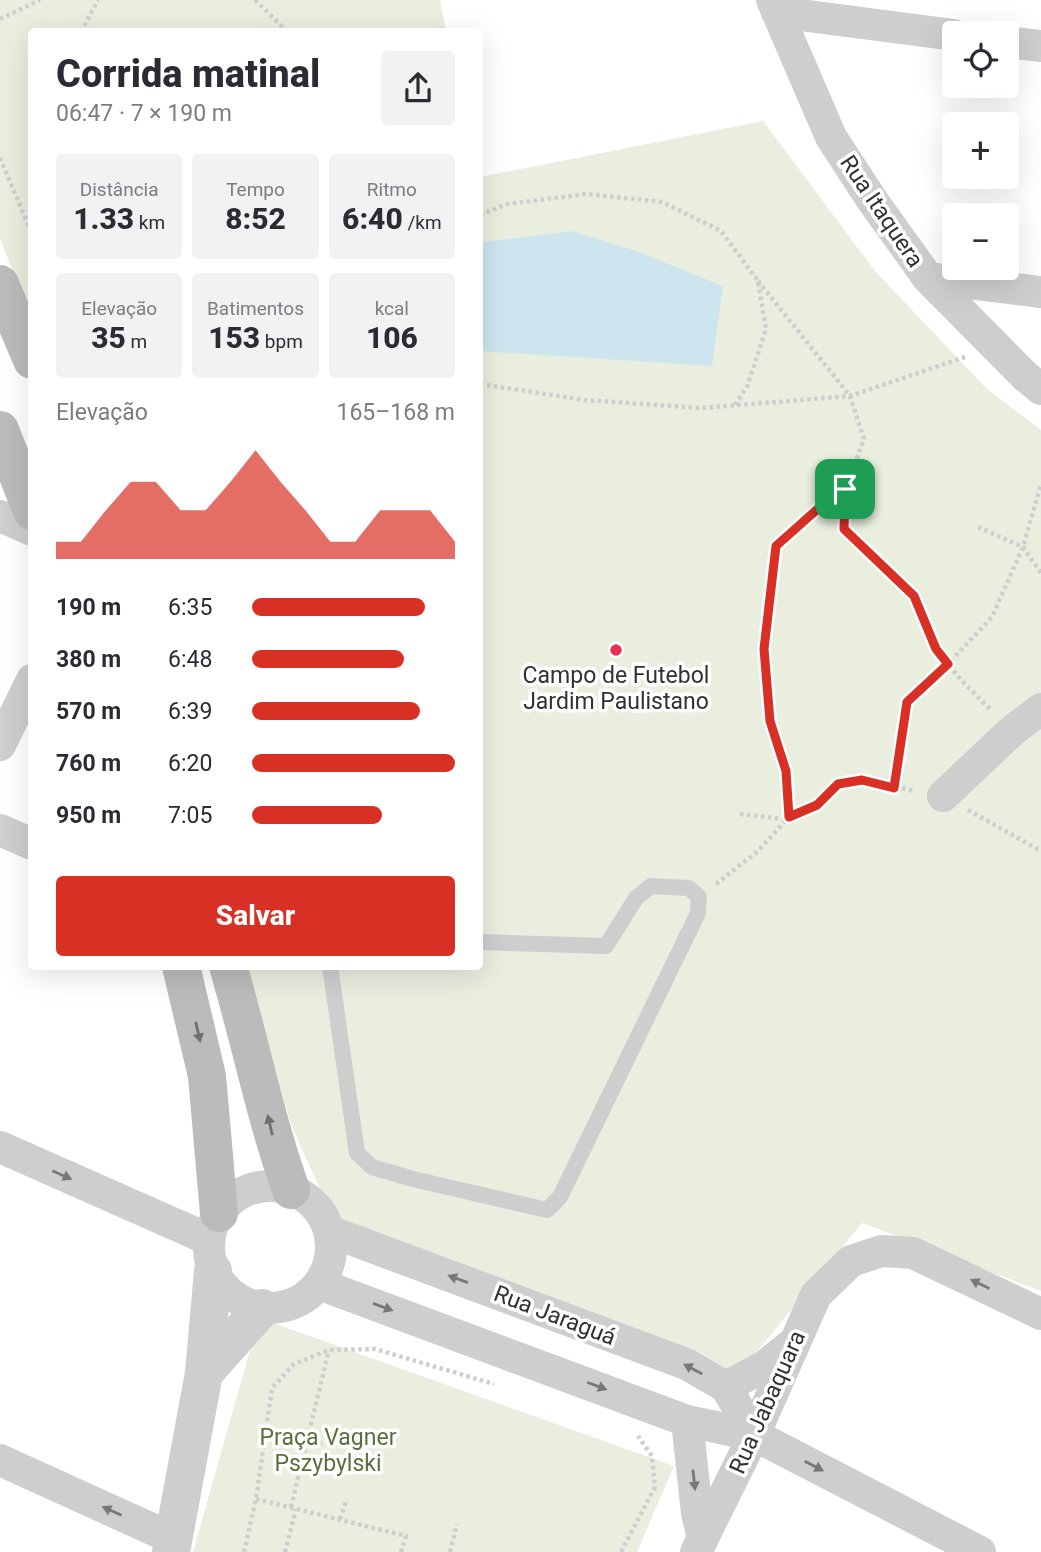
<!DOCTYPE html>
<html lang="pt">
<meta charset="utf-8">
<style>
body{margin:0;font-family:Roboto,sans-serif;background:#f2f2f3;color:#2b2b33;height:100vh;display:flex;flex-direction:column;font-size:26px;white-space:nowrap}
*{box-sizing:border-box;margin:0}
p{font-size:23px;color:#7c7c81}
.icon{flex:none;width:38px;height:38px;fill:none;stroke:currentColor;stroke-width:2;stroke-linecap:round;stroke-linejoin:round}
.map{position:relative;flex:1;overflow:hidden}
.side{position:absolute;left:28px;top:28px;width:455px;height:942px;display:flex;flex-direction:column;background:#fff;border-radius:7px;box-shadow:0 7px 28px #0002}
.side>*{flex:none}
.tools{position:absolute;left:942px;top:21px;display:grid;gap:14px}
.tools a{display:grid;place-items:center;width:77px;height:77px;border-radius:7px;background:#fff;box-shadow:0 7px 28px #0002;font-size:35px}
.pin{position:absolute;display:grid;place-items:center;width:60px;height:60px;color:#fff;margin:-30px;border-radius:14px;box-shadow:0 4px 10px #0006}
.round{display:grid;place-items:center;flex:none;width:74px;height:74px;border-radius:7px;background:#f2f2f3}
.summary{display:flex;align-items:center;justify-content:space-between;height:119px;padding:0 28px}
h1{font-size:38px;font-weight:800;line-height:52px}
.stats{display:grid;grid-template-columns:repeat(3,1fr);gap:10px;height:119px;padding:7px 28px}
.stats div{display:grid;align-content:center;border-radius:7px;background:#f2f2f3;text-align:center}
.stats b{font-size:30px;font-weight:800}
.stats small{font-size:19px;font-weight:400}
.stats p{font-size:19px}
.chart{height:196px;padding:14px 28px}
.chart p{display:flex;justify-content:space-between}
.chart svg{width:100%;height:126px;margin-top:7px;fill:#d93025;opacity:.7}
.action{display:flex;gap:14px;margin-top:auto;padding:14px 28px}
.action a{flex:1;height:80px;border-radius:7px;background:#d93025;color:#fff;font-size:28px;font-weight:800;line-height:80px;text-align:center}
ul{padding:0 28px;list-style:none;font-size:23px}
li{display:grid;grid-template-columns:112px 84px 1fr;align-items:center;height:52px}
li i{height:18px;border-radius:9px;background:#d93025}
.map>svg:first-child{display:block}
.green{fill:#e9eedf}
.water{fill:#cce5ee}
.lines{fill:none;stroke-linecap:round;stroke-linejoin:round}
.path{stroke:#cecece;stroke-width:4.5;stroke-dasharray:3.5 3.5;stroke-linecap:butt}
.service{stroke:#cecece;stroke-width:16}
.minor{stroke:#cecece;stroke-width:32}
.tertiary{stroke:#cecece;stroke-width:38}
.secondary{stroke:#bbb;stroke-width:38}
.oneway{fill:#6f6f6f}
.oneway2{fill:#787878}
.route-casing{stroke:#fff;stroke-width:14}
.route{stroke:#d93025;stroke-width:9}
.poi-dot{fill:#ea3156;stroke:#fff;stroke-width:2.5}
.labels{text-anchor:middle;stroke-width:7;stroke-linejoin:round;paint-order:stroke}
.street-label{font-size:23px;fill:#313131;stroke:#fff}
.poi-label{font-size:23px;fill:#313131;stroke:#fff}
.park-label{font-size:23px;fill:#5a6f3c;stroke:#fff}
</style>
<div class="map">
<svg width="1041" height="1552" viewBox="0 0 1041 1552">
<rect width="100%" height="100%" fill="#fff"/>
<g class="green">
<polygon points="0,0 440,0 446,31 32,32 31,316 0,239"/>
<polygon points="763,121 875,271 987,389 1041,430 1041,1291 862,1223 737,1376 333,1217 292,1127 244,966 480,966 480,177"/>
<polygon points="259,1318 674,1466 637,1552 193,1552"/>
</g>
<polygon class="water" points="572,231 636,251 723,286 712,366 480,351 480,243"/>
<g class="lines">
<g class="path">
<polyline points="255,0 288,32"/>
<polyline points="0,19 40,0"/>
<polyline points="81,32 98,0"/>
<polyline points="0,158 32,234"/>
<polyline points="480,215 507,204 586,194 662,202 721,231 758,281 766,329 747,387 735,405"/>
<polyline points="758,281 850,396 864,439 845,490 843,529 914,596 936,649 961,680 992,711"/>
<polyline points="480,384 585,400 701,408 850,396 965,357"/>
<polyline points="978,527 1023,547 1041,573"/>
<polyline points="894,788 907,702 948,664 992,617 1023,547 1041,484"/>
<polyline points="968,810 1041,851"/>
<polyline points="740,814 783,819 817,805 838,784 862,780 915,791"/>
<polyline points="716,884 757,852 789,817 786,771 770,721 764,649 776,546 821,506 845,490"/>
<polyline points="266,1430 322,1444"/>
<polyline points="256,1499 406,1536 401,1552"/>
<polyline points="291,1507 329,1350"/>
<polyline points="340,1519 347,1499"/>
<polyline points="244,1552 256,1499 272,1388 294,1364 329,1350 375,1349 494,1384"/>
<polyline points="285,1552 296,1509"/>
<polyline points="450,1552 457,1524"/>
<polyline points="621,1552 655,1487 652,1456 638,1436"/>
</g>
<polyline class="service" points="330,966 357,1153 372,1167 413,1179 547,1210 560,1197 698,913 699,897 689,888 651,886 636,898 606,946 480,942"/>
<g class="minor">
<polyline points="772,0 831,137 872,200 928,278 1025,376 1041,389"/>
<polyline points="777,12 954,35"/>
<polyline points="1006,42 1041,46"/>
<polyline points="928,278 1041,292"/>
<polyline points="0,516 32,530"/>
<polyline points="0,745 32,680"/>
<polyline points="943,796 1012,731 1041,709"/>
<polyline points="0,830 32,844"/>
<polyline points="0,1147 208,1239"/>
<circle cx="270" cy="1247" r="61"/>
<polyline points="329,1231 686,1364 726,1387 754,1435"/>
<polyline points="319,1284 687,1421 754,1435 980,1552"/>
<polyline points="726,1387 765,1366 791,1345"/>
<polyline points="687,1421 697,1513 703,1538"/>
<polyline points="0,1460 174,1539"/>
<polyline points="696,1552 754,1435 816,1295 851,1261 882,1251 913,1253 1041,1314"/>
</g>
<g class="tertiary">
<polyline points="204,1373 262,1308"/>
<polyline points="171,1552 204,1373 213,1271"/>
</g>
<g class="secondary">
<polyline points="0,284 32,360"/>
<polyline points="0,430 32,511"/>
<polyline points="181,966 207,1076 219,1213"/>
<path d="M228,966C250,1040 265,1117 291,1190"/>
</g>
</g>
<defs><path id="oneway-solid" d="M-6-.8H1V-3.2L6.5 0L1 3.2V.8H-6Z" transform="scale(1.75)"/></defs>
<g class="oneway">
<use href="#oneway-solid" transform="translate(198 1032) rotate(77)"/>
<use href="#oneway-solid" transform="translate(270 1125) rotate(-103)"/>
</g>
<g class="oneway2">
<use href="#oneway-solid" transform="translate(62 1175) rotate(24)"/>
<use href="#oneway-solid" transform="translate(458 1279) rotate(-160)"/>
<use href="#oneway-solid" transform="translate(980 1284) rotate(-154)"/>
<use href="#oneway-solid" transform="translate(383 1307) rotate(20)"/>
<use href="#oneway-solid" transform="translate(693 1369) rotate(-152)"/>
<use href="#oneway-solid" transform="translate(597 1386) rotate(21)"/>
<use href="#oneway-solid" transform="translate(814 1466) rotate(27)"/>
<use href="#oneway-solid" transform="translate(694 1480) rotate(84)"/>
<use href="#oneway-solid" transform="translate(112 1511) rotate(-156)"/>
</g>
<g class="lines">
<g class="route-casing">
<polygon id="route" points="845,489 844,529 914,596 936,649 948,664 907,702 894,788 862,780 838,784 817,805 789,817 786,771 770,721 764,649 776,546 821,506"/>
</g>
<use href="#route" class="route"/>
</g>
<circle class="poi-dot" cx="616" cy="650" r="7"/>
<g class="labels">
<g class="street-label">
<text transform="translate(882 211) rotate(56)" y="8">Rua Itaquera</text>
<text transform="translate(555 1315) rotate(21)" y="8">Rua Jaraguá</text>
<text transform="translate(767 1402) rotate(-66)" y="8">Rua Jabaquara</text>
</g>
<g class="poi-label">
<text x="616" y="683">Campo de Futebol<tspan x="616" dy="26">Jardim Paulistano</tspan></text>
</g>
<g class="park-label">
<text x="328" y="1445">Praça Vagner<tspan x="328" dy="26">Pszybylski</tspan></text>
</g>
</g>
</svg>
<div class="tools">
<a><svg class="icon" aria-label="locate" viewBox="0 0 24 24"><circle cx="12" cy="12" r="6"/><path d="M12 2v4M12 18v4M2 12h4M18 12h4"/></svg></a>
<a>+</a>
<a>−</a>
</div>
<div class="pin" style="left:845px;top:489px;background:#1e9e55"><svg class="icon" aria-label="arrive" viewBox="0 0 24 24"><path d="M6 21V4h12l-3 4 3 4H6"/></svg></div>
<section class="side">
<div class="summary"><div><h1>Corrida matinal</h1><p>06:47 · 7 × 190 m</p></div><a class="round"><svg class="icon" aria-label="share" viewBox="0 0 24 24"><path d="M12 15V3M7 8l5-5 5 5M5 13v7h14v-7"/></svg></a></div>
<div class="stats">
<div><p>Distância</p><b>1.33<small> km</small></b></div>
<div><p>Tempo</p><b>8:52</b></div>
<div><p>Ritmo</p><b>6:40<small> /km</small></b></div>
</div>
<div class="stats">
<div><p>Elevação</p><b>35<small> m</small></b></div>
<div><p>Batimentos</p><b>153<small> bpm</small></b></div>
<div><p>kcal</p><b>106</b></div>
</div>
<div class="chart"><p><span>Elevação</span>165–168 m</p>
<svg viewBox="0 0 160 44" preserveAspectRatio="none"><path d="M0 44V38L10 38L20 27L30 17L40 17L50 27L60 27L70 17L80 6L90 17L100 27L110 38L120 38L130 27L140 27L150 27L160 38V44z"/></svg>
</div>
<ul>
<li><b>190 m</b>6:35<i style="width:85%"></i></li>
<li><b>380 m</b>6:48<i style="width:75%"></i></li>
<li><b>570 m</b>6:39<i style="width:83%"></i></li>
<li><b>760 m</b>6:20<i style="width:100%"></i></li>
<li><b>950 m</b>7:05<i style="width:64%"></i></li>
</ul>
<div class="action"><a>Salvar</a></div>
</section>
</div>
